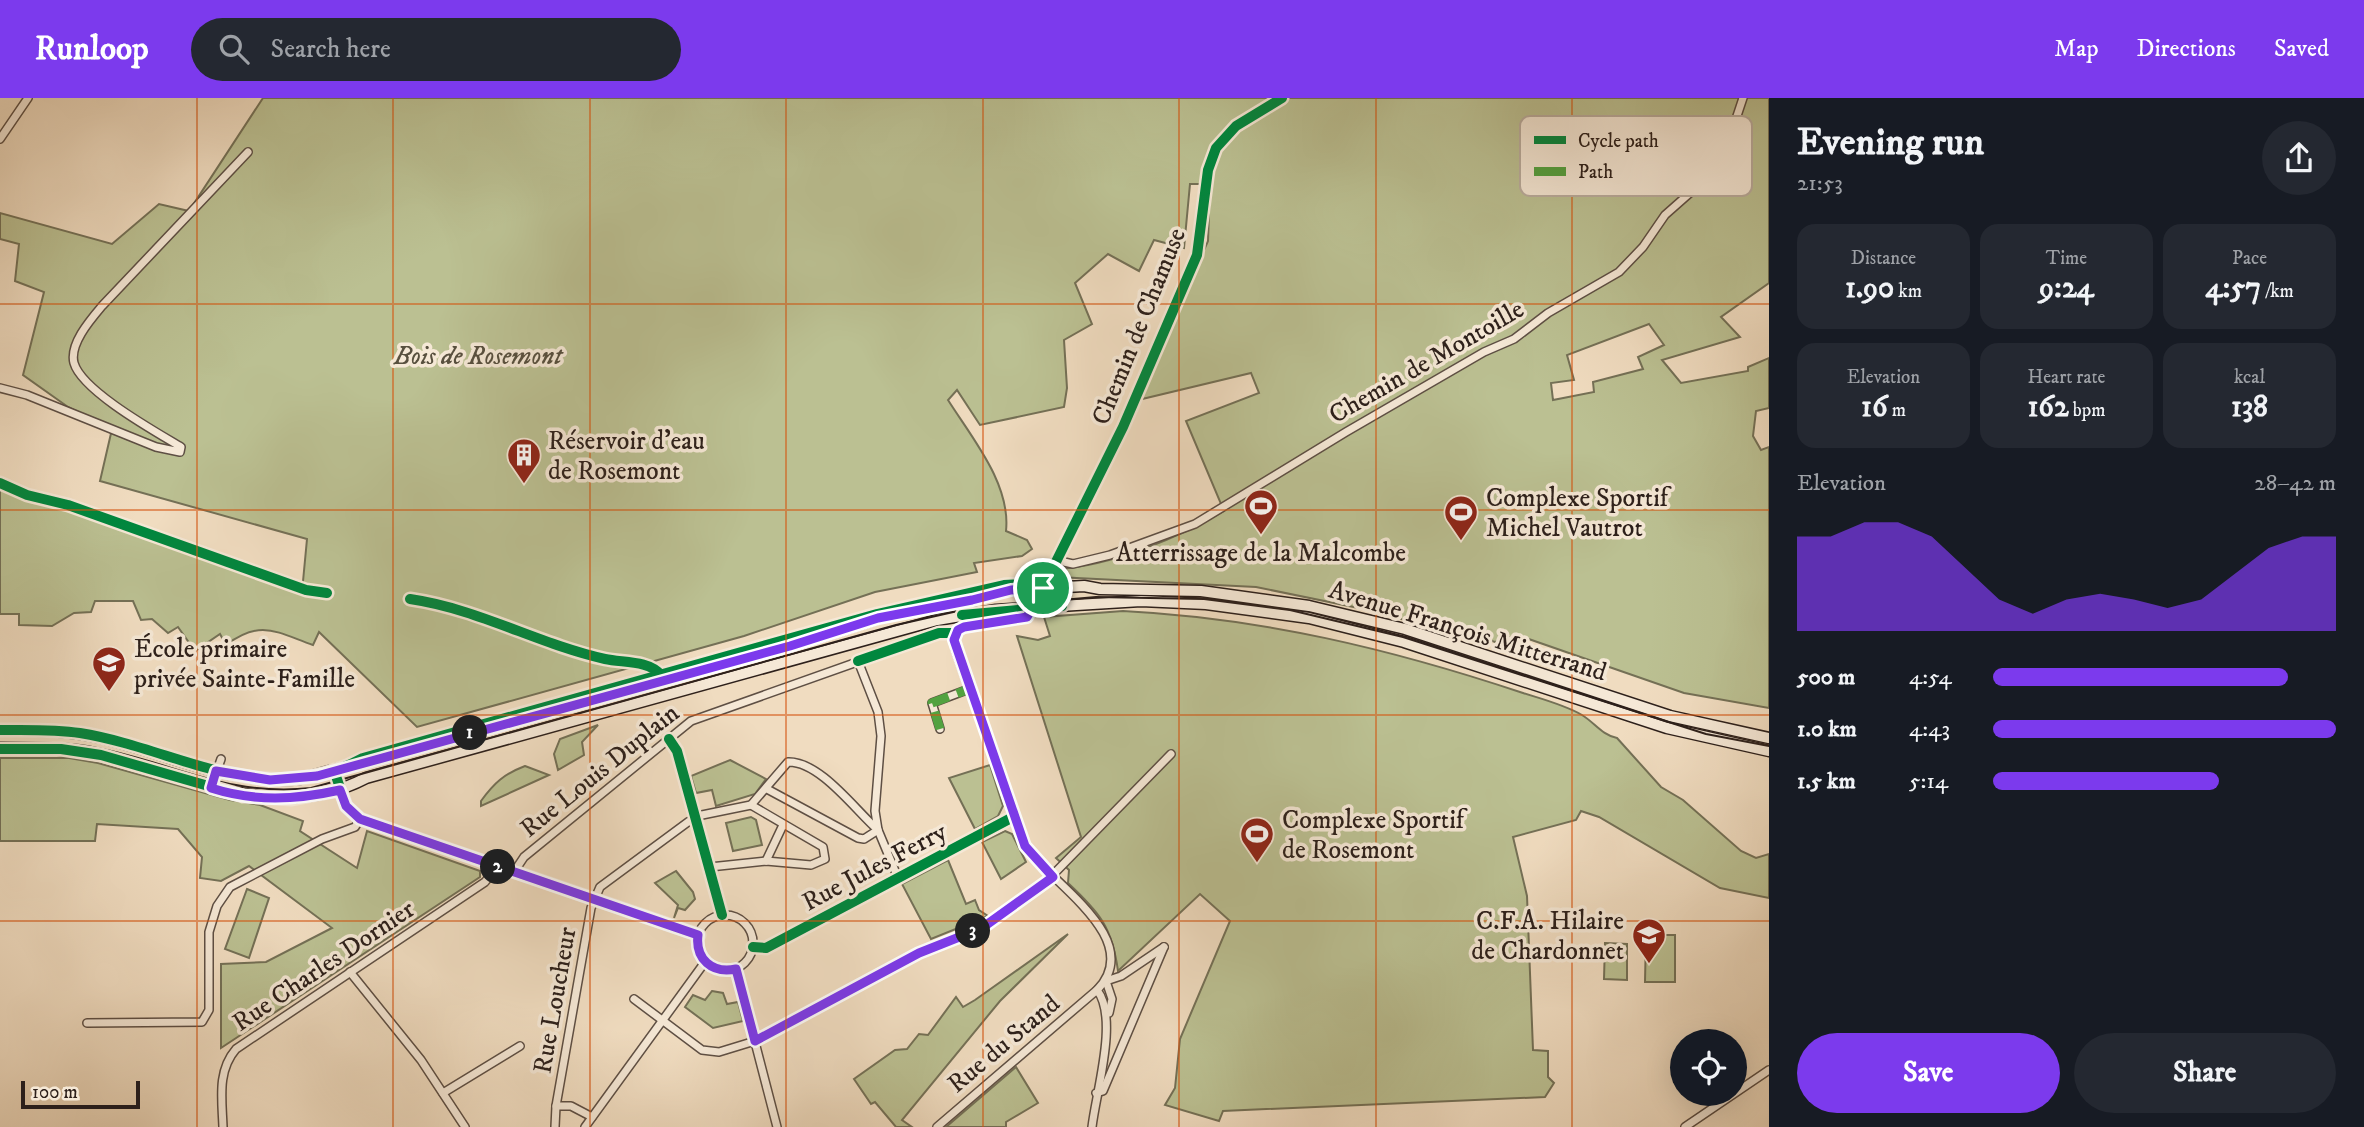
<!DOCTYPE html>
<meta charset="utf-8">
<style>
body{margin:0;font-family:"IM FELL DW Pica",serif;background:#242831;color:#f1f3f6;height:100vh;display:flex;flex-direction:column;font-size:26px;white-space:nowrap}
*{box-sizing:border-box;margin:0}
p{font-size:23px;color:#9ea1a6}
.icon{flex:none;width:38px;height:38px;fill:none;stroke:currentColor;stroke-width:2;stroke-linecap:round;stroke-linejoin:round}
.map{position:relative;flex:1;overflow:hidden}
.drawer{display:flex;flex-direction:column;background:#171b24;width:595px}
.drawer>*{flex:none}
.buttons{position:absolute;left:1670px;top:931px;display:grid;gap:14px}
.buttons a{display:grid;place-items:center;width:77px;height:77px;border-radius:50%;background:#171b24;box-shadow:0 7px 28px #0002;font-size:35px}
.scale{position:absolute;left:21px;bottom:18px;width:119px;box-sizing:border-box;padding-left:7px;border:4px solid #2d201b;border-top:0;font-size:19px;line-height:24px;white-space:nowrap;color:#2d201b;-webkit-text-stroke:5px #f5e8d6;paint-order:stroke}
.pin{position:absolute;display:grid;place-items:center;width:60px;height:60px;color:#fff;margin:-30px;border:4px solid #fff;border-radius:50%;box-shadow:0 2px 7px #0007}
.km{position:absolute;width:35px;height:35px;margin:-18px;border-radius:50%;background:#222;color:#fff;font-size:19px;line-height:35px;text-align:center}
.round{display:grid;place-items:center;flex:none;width:74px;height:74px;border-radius:37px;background:#242831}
.head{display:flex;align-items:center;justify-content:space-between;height:119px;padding:0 28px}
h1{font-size:38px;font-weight:700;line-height:52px}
.figures{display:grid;grid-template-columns:repeat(3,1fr);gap:10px;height:119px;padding:7px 28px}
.figures div{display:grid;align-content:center;border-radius:18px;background:#242831;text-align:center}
.figures b{font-size:30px;font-weight:700}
.figures small{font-size:19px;font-weight:400}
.figures p{font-size:19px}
.chart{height:196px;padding:14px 28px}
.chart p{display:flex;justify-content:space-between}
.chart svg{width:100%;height:126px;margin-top:7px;fill:#7c3aed;opacity:.7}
.primary-button{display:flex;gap:14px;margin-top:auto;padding:14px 28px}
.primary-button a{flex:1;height:80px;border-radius:42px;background:#7c3aed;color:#fff;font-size:28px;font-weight:700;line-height:80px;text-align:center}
.primary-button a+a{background:#242831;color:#f1f3f6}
ul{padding:0 28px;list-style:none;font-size:23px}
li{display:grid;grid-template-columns:112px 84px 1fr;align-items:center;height:52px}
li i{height:18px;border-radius:9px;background:#7c3aed}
header{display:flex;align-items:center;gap:42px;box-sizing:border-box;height:98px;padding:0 35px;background:#7c3aed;color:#fff}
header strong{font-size:33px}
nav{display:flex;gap:38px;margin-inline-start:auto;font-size:24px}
.search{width:490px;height:63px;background:#242831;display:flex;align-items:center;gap:18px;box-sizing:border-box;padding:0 24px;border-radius:38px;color:#9ea1a6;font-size:26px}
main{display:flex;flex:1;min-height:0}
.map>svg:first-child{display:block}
.green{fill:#bbc092;stroke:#747056;stroke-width:2;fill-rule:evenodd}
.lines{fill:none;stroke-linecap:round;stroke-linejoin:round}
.street-casing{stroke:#5e4f44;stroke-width:10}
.secondary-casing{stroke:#2d201b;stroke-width:13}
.street{stroke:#f5e8d6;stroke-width:7}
.secondary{stroke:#f5e8d6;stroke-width:10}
.tram{stroke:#2d201b;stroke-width:2}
.quiet{stroke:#52a240;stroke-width:9;stroke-dasharray:18 9;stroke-linecap:butt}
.cycleway-casing{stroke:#f5e8d6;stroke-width:15}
.cycleway{stroke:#00873e;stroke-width:10}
.route-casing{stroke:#fff;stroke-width:14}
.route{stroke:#7c3aed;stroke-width:9}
.grid{fill:none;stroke:#d5530e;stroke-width:2;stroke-opacity:0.55}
.labels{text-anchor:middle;stroke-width:7;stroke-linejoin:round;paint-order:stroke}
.street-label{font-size:26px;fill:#2d201b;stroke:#f5e8d6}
.park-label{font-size:26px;font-style:italic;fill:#58503f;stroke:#f5e8d6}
.poi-label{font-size:26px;fill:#2d201b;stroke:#f5e8d6;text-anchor:start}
.key{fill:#f5e8d6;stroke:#b9ac9e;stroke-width:2}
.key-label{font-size:19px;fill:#2d201b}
</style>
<header>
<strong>Runloop</strong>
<div class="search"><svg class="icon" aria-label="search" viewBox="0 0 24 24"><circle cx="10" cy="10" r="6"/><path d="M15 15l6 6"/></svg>Search here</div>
<nav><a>Map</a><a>Directions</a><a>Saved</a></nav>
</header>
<main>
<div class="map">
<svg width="1769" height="1029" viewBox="0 0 1769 1029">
<rect width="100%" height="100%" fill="#f0dcc0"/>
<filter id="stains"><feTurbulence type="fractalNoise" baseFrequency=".00286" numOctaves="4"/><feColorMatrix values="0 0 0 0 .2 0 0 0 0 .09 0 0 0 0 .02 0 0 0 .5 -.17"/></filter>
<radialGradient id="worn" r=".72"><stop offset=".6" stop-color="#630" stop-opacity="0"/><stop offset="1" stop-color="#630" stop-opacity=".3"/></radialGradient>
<g class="green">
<path d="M263,0H1769V185L1721,219L1740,239L1662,262L1681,285L1748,273V269L1769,260V310L1756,313L1753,338L1761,352L1769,349V610L1684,595L1517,537L1495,544L1431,524V530L1378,514L1256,489L1057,479V471C1110,468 1179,440 1224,413L1186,323L1259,295L1251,275L1138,302L1208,143L1210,86H1190L1184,150L1154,142L1139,173L1108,156L1075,185L1092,226L1064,242L1067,290L1064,309L980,327L957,292L948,302C972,340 1011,386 1006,433L1027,442L1032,451L1022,458L974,465L977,474L875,494L744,538L417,629L319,534L313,547C276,534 261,521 226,547L220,536L195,553L178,529L168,535L152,521L141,522L133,503H95L91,514L74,515L52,528L19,527V516H0V389L21,400L67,410L302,494L307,441L100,383L112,331L68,309L23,277L44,194L15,183L19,146L0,141V115L112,146L159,106L189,113ZM1649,226L1664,247L1638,259L1643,271L1593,284L1594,294L1553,302L1551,285L1574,282L1567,257Z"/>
<path d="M1123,513C1262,520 1391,551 1523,595C1542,601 1565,607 1582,617C1595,625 1602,637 1617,640L1661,689L1683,702L1741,753L1756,760L1769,756V800L1720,790L1599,719L1581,713L1576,722L1513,739L1527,798L1533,952L1548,953V979L1554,985L1545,999L1223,1013L1219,1023L1165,1007L1175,990L1180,941L1230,823L1200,796L1118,873C1112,829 1100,815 1068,785L1069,772L1056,760L1081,739L1017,538L1038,542L1050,538L1044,519Z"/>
<polygon points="598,627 582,644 584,657 558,672 554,656 560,641"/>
<polygon points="0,660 69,660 98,665 230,702 260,707 303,723 300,733 357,770 367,733 480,773 480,779 221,950 221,866 266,864 332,830 249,768 221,783 200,780 202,759 178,731 97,726 95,743 0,743"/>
<polygon points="730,662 766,681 755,696 716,708 712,692 696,695 691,678"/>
<polygon points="990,667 1003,708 998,718 975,731 949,680"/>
<path d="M525,668L549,677L481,708V703C494,685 504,676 525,668Z"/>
<polygon points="751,719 756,722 762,747 733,753 726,725"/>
<polygon points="1005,733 1012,736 1026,764 1001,781 982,744"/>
<polygon points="948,762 966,806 975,802 979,812 988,818 931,841 902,786"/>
<polygon points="676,773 693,794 695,801 685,812 678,810 674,820 678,807 655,785"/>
<polygon points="247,791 269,800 249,860 225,851"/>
<polygon points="1068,836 1000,903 902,1022 912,1029 896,1029 875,1004 871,1006 854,981 895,952 907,951 919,936 928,937 956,899 963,909 975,902"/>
<polygon points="1646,837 1675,837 1675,884 1645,884"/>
<polygon points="1605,845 1627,846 1627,882 1604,881"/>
<polygon points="712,893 723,895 727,906 738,904 743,923 713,930 685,909 693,897 705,902"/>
<polygon points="1016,969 1038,1005 1006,1024 1006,1029 946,1029"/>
</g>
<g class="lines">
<g class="street-casing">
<g id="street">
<polyline points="0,41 28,0"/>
<path d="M0,290L27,297L156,349L180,354L181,349C156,334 82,293 74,265C69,246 91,221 102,208L248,54"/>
<polyline points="0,385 27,397 68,407 306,492 327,495"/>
<polyline points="1055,462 1073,466 1110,457 1195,426 1346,334 1484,254 1514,241 1548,215 1619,174 1643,149 1665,117 1708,79 1723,60 1743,0"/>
<polyline points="858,563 878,614 881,638 875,713 878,732 898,780"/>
<polyline points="940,631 932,605 969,591"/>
<polyline points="669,641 677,653 722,817"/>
<polyline points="334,672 346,708 360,721 699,837"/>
<polyline points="211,690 221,661"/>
<polyline points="766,763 783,727"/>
<polyline points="710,769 766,763 811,767 825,761 823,749 751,707"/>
<polyline points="514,774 524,759 691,623 939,535 955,535 964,529 1027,519 1105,369 1197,157 1208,72 1216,50 1236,28 1282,0"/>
<circle cx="725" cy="845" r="28"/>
<polyline points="753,849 766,850 1013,719"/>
<polyline points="736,871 777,1029"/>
<polyline points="350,874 421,962 465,1029"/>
<polyline points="634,901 702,952 719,954 755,943 919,855 982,830 1040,790 1171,656"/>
<polyline points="1109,915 1112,901 1106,883 1121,878 1164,849"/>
<polyline points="87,925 202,924 209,912 209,834 217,808 230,789 322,741 355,729 360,721"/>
<polyline points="443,995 520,948"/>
<polyline points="1096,995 1103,993 1164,849"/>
<path d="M556,1008L591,810L600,789L688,724L702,717L751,707L788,664C820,663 856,713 878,732L864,741L858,740L767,691"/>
<path d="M223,1029C222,1001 217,973 236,951L485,784L497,769"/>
<polyline points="555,1029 556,1008 571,1008 592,1019"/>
<polyline points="585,1029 705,864"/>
<path d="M937,1029L1097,892C1147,841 1049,784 1025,748L955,550V535"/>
<path d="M1092,1029C1096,994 1119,920 1097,892"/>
<polyline points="1685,1029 1769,972"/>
</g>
</g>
<g class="secondary-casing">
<g id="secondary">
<path d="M0,632C34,632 68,632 102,640C167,655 232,688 300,681L790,548L878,520L1011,492L1084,488L1100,491L1201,493L1309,508L1405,531L1670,618L1769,640"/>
<path d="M0,651C34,651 68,650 102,657C191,678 276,727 366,680L937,522L996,512L1141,503L1206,506L1309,520L1404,544L1667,630L1769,653"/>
</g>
</g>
<use href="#street" class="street"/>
<use href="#secondary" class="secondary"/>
<path class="tram" d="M0,644C32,645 65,643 97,650C175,665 227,699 311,690L896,527L971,510L1096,499L1204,501L1290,512L1403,539L1706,636L1769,648"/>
<polyline class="quiet" points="940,631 932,605 969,591"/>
<g class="cycleway-casing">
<g id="cycleway">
<polyline points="0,385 27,397 68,407 306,492 327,495"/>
<polyline points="1043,490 1123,329 1197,157 1208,72 1216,50 1236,28 1282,0"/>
<path d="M410,501C479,511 538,546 605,561C623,565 648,562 661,577"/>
<polyline points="962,517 1062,508"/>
<polyline points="858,563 939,535 955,535"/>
<path d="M0,632C26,632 54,631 80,635C179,651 265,714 363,660L877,516L1004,487C1024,485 1041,490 1061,489"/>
<polyline points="669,641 677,653 722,817"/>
<polyline points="0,651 61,651 101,657 243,698 292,701 340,692"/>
<polyline points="334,672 346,708 360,721 699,837"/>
<polyline points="753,849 766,850 1013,719"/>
</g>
</g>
<use href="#cycleway" class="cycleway"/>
</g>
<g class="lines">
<g class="route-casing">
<path id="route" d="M1043,490L1027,519L964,529L958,532L954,542L1025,748L1053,779L982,830L919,855L755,943L736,871C712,876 695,861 698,837L360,721L346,708L340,692C295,702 255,704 211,690L216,673L270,682L317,678L790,548L878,520L972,502L1011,492Z"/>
</g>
<use href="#route" class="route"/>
</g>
<path class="grid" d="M197,0V1029M393,0V1029M590,0V1029M786,0V1029M983,0V1029M1179,0V1029M1376,0V1029M1572,0V1029M0,206H1769M0,412H1769M0,617H1769M0,823H1769"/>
<defs>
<g id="building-pin" transform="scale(1.75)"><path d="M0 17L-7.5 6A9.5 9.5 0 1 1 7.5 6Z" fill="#8f2418" stroke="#f5e8d6"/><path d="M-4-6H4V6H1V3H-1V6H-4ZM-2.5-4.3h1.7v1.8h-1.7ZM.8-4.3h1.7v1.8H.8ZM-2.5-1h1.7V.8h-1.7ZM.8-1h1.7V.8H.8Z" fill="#fff"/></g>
<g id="stadium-pin" transform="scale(1.75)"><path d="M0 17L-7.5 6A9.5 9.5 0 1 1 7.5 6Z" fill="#8f2418" stroke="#f5e8d6"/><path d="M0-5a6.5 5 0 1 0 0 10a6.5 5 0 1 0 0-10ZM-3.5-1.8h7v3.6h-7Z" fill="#fff"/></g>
<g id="school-pin" transform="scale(1.75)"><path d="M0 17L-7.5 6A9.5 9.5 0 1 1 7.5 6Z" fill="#8f2418" stroke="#f5e8d6"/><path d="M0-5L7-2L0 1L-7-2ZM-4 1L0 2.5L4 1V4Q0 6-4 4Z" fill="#fff"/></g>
<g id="university-pin" transform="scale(1.75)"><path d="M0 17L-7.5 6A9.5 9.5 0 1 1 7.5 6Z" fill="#8f2418" stroke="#f5e8d6"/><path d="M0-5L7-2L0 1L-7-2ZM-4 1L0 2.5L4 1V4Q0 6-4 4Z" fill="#fff"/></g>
</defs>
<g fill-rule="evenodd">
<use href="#building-pin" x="524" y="357"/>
<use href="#stadium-pin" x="1261" y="408"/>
<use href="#stadium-pin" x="1461" y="414"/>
<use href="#school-pin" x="109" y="565"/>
<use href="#stadium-pin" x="1257" y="736"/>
<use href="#university-pin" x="1649" y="837"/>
</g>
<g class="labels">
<g class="street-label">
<text transform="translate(1138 228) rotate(-68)" y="9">Chemin de Chamuse</text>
<text transform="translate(1426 263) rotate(-30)" y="9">Chemin de Montoille</text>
<text transform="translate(1468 532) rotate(17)" y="9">Avenue François Mitterrand</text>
<text transform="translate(599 672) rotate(-39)" y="9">Rue Louis Duplain</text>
<text transform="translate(874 768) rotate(-28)" y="9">Rue Jules Ferry</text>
<text transform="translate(323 867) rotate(-34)" y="9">Rue Charles Dornier</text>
<text transform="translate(554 902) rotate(-80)" y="9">Rue Loucheur</text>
<text transform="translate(1003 945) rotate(-40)" y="9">Rue du Stand</text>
</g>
<g class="park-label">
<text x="478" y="266">Bois de Rosemont</text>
</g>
<g class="poi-label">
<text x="548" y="351">Réservoir d'eau<tspan x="548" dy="30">de Rosemont</tspan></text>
<text x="1486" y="408">Complexe Sportif<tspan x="1486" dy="30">Michel Vautrot</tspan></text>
<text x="1261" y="463" text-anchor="middle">Atterrissage de la Malcombe</text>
<text x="134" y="559">École primaire<tspan x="134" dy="30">privée Sainte-Famille</tspan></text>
<text x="1282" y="730">Complexe Sportif<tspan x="1282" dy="30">de Rosemont</tspan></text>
<text x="1624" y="831" text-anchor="end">C.F.A. Hilaire<tspan x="1624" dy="30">de Chardonnet</tspan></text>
</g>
</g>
<rect x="1520" y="18" width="232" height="80" rx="10" class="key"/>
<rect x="1534" y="38" width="32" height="8" fill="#00873e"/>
<rect x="1534" y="69" width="32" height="9" fill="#52a240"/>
<g class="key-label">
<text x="1578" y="49">Cycle path</text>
<text x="1578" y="80">Path</text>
</g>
<rect width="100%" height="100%" filter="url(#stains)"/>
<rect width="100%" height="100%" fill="url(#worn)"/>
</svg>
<div class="buttons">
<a><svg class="icon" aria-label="locate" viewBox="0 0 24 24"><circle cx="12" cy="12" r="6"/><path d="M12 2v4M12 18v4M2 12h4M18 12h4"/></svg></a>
</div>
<div class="scale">100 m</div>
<div class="pin" style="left:1043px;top:490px;background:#1e9e55"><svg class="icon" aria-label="arrive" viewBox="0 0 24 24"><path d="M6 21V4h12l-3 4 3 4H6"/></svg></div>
<b class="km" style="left:470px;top:635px">1</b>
<b class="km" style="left:498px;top:769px">2</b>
<b class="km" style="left:973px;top:833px">3</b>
</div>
<section class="drawer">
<div class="head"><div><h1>Evening run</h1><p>21:53</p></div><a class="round"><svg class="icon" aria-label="share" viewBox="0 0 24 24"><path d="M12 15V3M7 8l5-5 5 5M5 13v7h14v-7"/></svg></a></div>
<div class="figures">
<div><p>Distance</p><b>1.90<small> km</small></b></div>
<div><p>Time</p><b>9:24</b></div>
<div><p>Pace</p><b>4:57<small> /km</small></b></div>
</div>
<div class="figures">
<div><p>Elevation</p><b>16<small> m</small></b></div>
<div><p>Heart rate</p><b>162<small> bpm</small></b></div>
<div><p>kcal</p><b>138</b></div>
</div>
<div class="chart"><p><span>Elevation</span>28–42 m</p>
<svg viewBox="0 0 160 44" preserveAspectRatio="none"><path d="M0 44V11L10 11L20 6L30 6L40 11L50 22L60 33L70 38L80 33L90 31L100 33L110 36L120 33L130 24L140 15L150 11L160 11V44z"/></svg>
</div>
<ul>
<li><b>500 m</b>4:54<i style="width:86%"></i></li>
<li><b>1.0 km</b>4:43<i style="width:100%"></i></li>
<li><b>1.5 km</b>5:14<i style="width:66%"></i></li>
</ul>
<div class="primary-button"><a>Save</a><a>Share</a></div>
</section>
</main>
